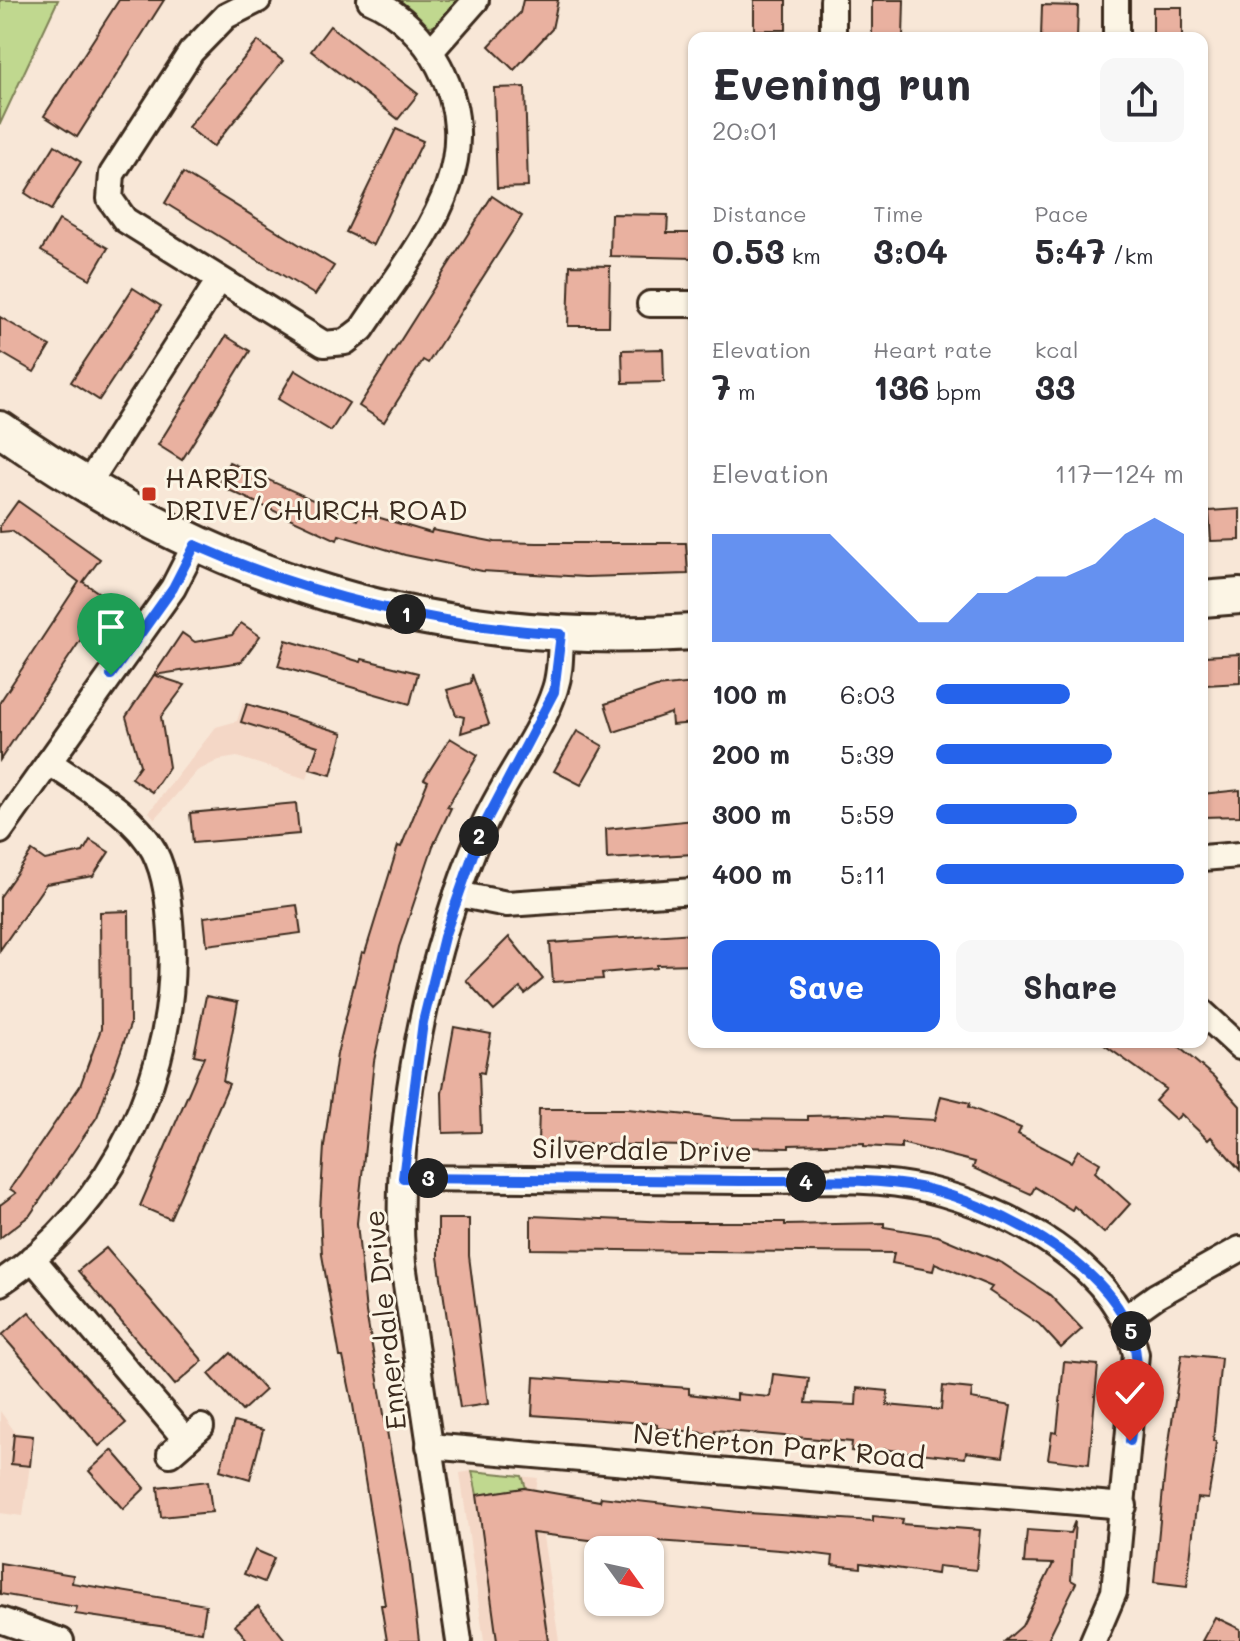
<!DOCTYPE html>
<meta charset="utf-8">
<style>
body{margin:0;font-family:Mali,sans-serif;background:#f7f7f7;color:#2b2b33;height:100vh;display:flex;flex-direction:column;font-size:30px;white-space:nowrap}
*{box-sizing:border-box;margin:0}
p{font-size:26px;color:#7c7c81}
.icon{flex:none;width:44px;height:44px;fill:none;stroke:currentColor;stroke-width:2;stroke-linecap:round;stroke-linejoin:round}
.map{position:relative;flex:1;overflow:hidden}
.drawer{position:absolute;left:688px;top:32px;width:520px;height:1016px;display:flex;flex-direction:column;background:#fff;border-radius:16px;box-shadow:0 2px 6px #0004}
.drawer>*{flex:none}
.needle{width:52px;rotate:123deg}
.controls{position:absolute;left:584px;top:1536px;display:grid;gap:16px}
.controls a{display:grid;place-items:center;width:80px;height:80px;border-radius:16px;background:#fff;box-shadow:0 2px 6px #0004;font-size:40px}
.pin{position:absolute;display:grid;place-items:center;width:68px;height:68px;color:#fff;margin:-82px -34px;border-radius:50% 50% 50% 0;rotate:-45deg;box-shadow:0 0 8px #0007}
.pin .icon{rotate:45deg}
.km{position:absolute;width:40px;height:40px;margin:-20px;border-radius:50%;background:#222;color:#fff;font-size:22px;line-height:40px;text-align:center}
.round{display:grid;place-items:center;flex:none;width:84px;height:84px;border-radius:16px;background:#f7f7f7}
.headline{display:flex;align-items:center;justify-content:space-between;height:136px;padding:0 24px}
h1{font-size:44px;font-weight:700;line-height:60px}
.metrics{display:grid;grid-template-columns:repeat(3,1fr);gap:12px;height:136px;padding:8px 24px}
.metrics div{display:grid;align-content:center}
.metrics b{font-size:34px;font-weight:700}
.metrics small{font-size:22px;font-weight:400}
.metrics p{font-size:22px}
.chart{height:224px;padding:16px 24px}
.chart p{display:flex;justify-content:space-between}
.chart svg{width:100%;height:144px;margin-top:8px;fill:#2563eb;opacity:.7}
.action{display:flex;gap:16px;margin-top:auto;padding:16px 24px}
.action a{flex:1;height:92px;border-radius:16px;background:#2563eb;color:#fff;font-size:32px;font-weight:700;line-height:92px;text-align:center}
.action a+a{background:#f7f7f7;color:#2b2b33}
ul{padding:0 24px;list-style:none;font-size:26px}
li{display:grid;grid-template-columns:128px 96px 1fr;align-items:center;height:60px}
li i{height:20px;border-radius:10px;background:#2563eb}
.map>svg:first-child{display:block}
.built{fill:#f4d7c6}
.green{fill:#c0d88f;stroke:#7e8156;stroke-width:2}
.building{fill:#e9b1a0;stroke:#3b2a1e;stroke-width:2}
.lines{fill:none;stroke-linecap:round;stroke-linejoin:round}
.street-casing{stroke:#3b2a1e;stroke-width:30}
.secondary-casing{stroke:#3b2a1e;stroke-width:40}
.street{stroke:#fcf5e5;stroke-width:24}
.secondary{stroke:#fcf5e5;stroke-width:34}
.route-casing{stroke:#fff;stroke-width:16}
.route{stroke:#2563eb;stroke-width:10}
.poi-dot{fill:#c8321e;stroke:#fcf5e5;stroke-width:3}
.labels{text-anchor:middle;stroke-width:6;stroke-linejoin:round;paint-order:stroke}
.poi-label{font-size:28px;fill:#3b2a1e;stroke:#fcf5e5;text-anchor:start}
.street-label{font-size:28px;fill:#3b2a1e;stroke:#fcf5e5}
</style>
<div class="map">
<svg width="1240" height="1641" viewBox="0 0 1240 1641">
<rect width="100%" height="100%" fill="#f8e7d7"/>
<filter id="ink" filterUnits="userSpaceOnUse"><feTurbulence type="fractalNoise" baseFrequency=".0125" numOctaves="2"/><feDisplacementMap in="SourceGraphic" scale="16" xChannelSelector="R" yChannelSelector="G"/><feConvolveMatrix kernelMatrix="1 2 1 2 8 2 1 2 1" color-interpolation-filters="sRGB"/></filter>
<g filter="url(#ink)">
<g class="built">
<polygon points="243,702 323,727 307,779 237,757 219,760 197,771 155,819 149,812 216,727 237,721"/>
<polygon points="0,1411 15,1432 34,1435 23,1516 0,1513"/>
<polygon points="472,1471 538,1478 536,1491 559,1641 484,1641 460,1473"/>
</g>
<g class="green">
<polygon points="0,0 58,0 0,124"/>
<path d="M398,0H463L437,26C420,28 407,12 398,0Z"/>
<polygon points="472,1471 522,1476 526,1488 477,1495"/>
</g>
<g class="building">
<polygon points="119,0 164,0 77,137 44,116"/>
<polygon points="523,0 558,0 552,29 514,70 489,46 520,13"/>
<rect x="754" y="0" width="32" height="30"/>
<polygon points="872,0 904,0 903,38 872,38"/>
<polygon points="1042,5 1078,6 1077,38 1041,38"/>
<rect x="1153" y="7" width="29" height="31"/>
<polygon points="330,26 418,94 398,119 311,51"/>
<polygon points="258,41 283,61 213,147 188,127"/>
<polygon points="525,87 528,187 497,188 494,88"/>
<polygon points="396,129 423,141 373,245 346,232"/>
<polygon points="55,145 81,162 51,210 25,193"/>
<polygon points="183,173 334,266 315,295 165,203"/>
<polygon points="492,196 522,216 428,363 423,360 384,422 359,406"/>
<polygon points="611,214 668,215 667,233 694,233 694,258 610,256"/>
<polygon points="59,220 108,248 90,279 41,251"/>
<polygon points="570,265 610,266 609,326 568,326"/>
<polygon points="133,288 161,306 99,400 71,382"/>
<polygon points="0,317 50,346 34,372 0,352"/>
<polygon points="226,336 250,351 182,460 158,445"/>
<polygon points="663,349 664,382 623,383 622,350"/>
<polygon points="295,370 349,403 331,431 278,399"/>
<polygon points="229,462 357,520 360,512 431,533 432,530 495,542 537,543 686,543 688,574 585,577 482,571 405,555 339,535 337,540 218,485"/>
<polygon points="18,501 100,559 83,582 108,599 0,760 0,702 79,582 12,531 0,532 0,526"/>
<polygon points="1240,509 1240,540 1211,541 1209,511"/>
<polygon points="241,623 260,636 241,662 154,675 182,633 195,642 232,635"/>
<polygon points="286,640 361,662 362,659 418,673 410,704 278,666"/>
<polygon points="1240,654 1240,683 1206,685 1204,656"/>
<polygon points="472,674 489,724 461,733 464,717 456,715 447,690 471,683"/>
<polygon points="154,675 185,685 161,717 169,767 152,792 131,778 140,765 126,717"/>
<polygon points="694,683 694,723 672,725 671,713 614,732 605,704 656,687"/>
<polygon points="247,704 343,733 331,775 310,769 318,746 241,722"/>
<polygon points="577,731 603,746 581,785 554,771"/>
<polygon points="450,738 478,755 447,807 451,808 433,846 399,947 374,1061 357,1223 366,1312 408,1550 419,1641 387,1641 381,1605 385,1605 353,1405 343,1357 340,1357 322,1255 320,1211 324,1146 337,1054 362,952 365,953 398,846 401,847 428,781 424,779"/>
<polygon points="1240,790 1240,816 1202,817 1202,794"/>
<polygon points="296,803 299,834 193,843 190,813"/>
<polygon points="694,820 694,854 607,859 606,829"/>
<polygon points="90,840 109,852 93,876 46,884 0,950 0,897 32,851 45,860 83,852"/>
<polygon points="297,905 301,933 207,945 204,917"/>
<polygon points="129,911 130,1025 97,1117 30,1215 0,1238 0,1205 16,1193 10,1189 80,1086 101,1029 100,912"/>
<polygon points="694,933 694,964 657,965 657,968 602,973 603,979 553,982 550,943"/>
<polygon points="509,937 543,979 525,994 520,988 494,1011 466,980"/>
<polygon points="206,996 238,1002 223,1081 229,1084 170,1219 140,1206 204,1057 194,1055"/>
<polygon points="454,1027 491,1034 484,1073 479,1072 481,1132 443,1133 442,1093"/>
<polygon points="1100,1042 1173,1042 1214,1077 1240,1106 1240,1170 1211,1137 1208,1140 1181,1114 1176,1120 1155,1101 1166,1089"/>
<polygon points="941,1096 970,1103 969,1107 1021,1128 1018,1134 1071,1162 1078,1150 1100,1163 1095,1172 1130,1204 1104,1233 1074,1206 1072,1210 1035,1187 1031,1194 973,1168 975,1162 901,1143 901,1148 864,1146 864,1143 789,1145 789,1148 538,1143 539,1109 627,1109 728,1119 808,1120 808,1116 845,1115 935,1120"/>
<polygon points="531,1216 671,1222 785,1222 785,1225 884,1223 884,1227 938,1236 1002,1263 1050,1295 1082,1329 1061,1348 1039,1324 989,1291 992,1287 935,1263 933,1271 892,1263 894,1253 531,1249"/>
<polygon points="438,1219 469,1219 469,1256 488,1404 460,1408 438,1257"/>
<polygon points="106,1248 203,1361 175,1385 78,1271"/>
<polygon points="29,1312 126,1423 99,1446 2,1335"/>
<polygon points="231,1353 265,1390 242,1411 209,1374"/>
<polygon points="1182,1354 1221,1358 1213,1441 1216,1441 1214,1463 1208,1499 1197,1498 1187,1586 1154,1582 1165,1469"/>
<polygon points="1064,1362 1098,1365 1089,1464 1048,1459 1052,1432 1057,1433"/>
<polygon points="773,1374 809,1378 806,1403 856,1405 857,1388 888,1391 887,1405 941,1410 943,1386 972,1389 971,1399 1011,1406 1003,1457 966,1452 965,1458 882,1449 882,1454 851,1451 852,1442 715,1430 715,1434 657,1428 657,1424 532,1415 534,1377 689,1388 689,1394 737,1400 737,1394 770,1397"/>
<polygon points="234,1422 263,1430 250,1479 220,1470"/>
<polygon points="14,1434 33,1436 30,1466 11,1464"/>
<polygon points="112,1450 145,1488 123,1509 89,1471"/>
<polygon points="208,1481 212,1512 161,1517 158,1487"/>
<polygon points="524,1488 600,1501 601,1497 748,1513 873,1521 873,1516 903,1519 902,1524 980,1530 976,1570 938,1566 937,1574 861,1563 861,1568 832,1565 833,1556 792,1551 658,1541 657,1545 622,1544 532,1533 548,1641 497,1641 477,1495"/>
<polygon points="1075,1521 1071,1580 1076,1583 1047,1641 1005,1641 1022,1626 1053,1564 1024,1563 1027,1530 1070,1533"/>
<polygon points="255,1550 274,1558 264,1582 244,1574"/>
<polygon points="0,1563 73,1575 72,1583 206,1605 202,1632 75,1614 77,1607 0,1594"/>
<polygon points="258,1606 286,1641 248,1641 235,1625"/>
<polygon points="1215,1617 1240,1629 1240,1641 1202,1641"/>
</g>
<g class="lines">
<g class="street-casing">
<g id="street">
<path d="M258,0L226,16L191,52L112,174L110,199L125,220L324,344L345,342L362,329C415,248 493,167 439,66C425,39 399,12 370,0"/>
<polyline points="833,0 833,38"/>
<polyline points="1116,0 1116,38"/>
<polyline points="431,51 476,0"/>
<polyline points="650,304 694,304"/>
<polyline points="86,487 219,280"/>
<polyline points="0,831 173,588 195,545"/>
<polyline points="1202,858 1240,855"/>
<polyline points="457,894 507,904 694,891"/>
<polyline points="1202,1012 1240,1047"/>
<path d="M403,1178C516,1179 630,1180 744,1181C803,1182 868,1175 926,1189C1008,1209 1117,1264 1136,1354L1114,1592L1093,1641"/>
<polyline points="32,1258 186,1440"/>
<path d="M0,1283C113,1208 180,1069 171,934C169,907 167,876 154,851C133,812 84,787 49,762"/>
<polyline points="1125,1318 1156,1296 1240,1249"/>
<polyline points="429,1446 1124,1506"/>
<polyline points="170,1454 201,1427"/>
<polyline points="0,1620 61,1641"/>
<path d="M459,1641L403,1264C391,1127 428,955 482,829C502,782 540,736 555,689C561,671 560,653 561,634"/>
</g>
</g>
<g class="secondary-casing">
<g id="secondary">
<path d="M0,429C217,580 428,649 694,632"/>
<polyline points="1202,599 1240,596"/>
</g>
</g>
<use href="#street" class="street"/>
<use href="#secondary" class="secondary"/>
</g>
</g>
<g class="lines" filter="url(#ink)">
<g class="route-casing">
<path id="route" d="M111,675L173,588L195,545C312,597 434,625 561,634L554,692L482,829L444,937L423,1022L403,1178C516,1179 629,1180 742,1181C802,1182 865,1176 924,1188C993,1204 1105,1261 1131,1333C1143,1366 1134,1406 1130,1441"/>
</g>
<use href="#route" class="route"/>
</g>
<rect class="poi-dot" x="141" y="486" width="16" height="16" rx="4"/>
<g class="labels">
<g class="poi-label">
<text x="165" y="488">HARRIS<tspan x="165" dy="32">DRIVE/CHURCH ROAD</tspan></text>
</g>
<g class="street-label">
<text transform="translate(642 1150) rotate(1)" y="10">Silverdale Drive</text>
<text transform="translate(385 1320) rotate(-96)" y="10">Ennerdale Drive</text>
<text transform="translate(779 1446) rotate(5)" y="10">Netherton Park Road</text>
</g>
</g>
</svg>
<div class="controls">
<a><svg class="needle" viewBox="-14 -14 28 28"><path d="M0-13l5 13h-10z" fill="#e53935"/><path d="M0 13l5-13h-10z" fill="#7c7c81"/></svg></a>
</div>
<div class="pin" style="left:111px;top:675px;background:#1e9e55"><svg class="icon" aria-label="arrive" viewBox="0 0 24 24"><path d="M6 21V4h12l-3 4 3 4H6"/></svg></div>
<div class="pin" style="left:1130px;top:1441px;background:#d93025"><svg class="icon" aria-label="check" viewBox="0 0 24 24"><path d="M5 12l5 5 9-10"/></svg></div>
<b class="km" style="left:406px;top:614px">1</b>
<b class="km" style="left:479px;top:836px">2</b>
<b class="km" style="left:428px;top:1178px">3</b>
<b class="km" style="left:806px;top:1182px">4</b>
<b class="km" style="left:1131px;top:1331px">5</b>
<section class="drawer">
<div class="headline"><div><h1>Evening run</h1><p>20:01</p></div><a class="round"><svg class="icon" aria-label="share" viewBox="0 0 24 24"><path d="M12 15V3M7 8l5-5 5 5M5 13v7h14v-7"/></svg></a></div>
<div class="metrics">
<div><p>Distance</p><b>0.53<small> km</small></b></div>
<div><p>Time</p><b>3:04</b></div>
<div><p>Pace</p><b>5:47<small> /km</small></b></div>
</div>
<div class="metrics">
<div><p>Elevation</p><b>7<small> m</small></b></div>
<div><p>Heart rate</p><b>136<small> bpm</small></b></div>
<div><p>kcal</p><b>33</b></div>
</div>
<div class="chart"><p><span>Elevation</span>117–124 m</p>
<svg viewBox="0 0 160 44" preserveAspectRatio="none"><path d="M0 44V11L10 11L20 11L30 11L40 11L50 20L60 29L70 38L80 38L90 29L100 29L110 24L120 24L130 20L140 11L150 6L160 11V44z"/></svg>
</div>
<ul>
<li><b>100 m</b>6:03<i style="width:54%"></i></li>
<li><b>200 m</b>5:39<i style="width:71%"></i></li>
<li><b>300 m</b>5:59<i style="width:57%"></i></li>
<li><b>400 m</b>5:11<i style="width:100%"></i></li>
</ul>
<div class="action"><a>Save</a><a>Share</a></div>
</section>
</div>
